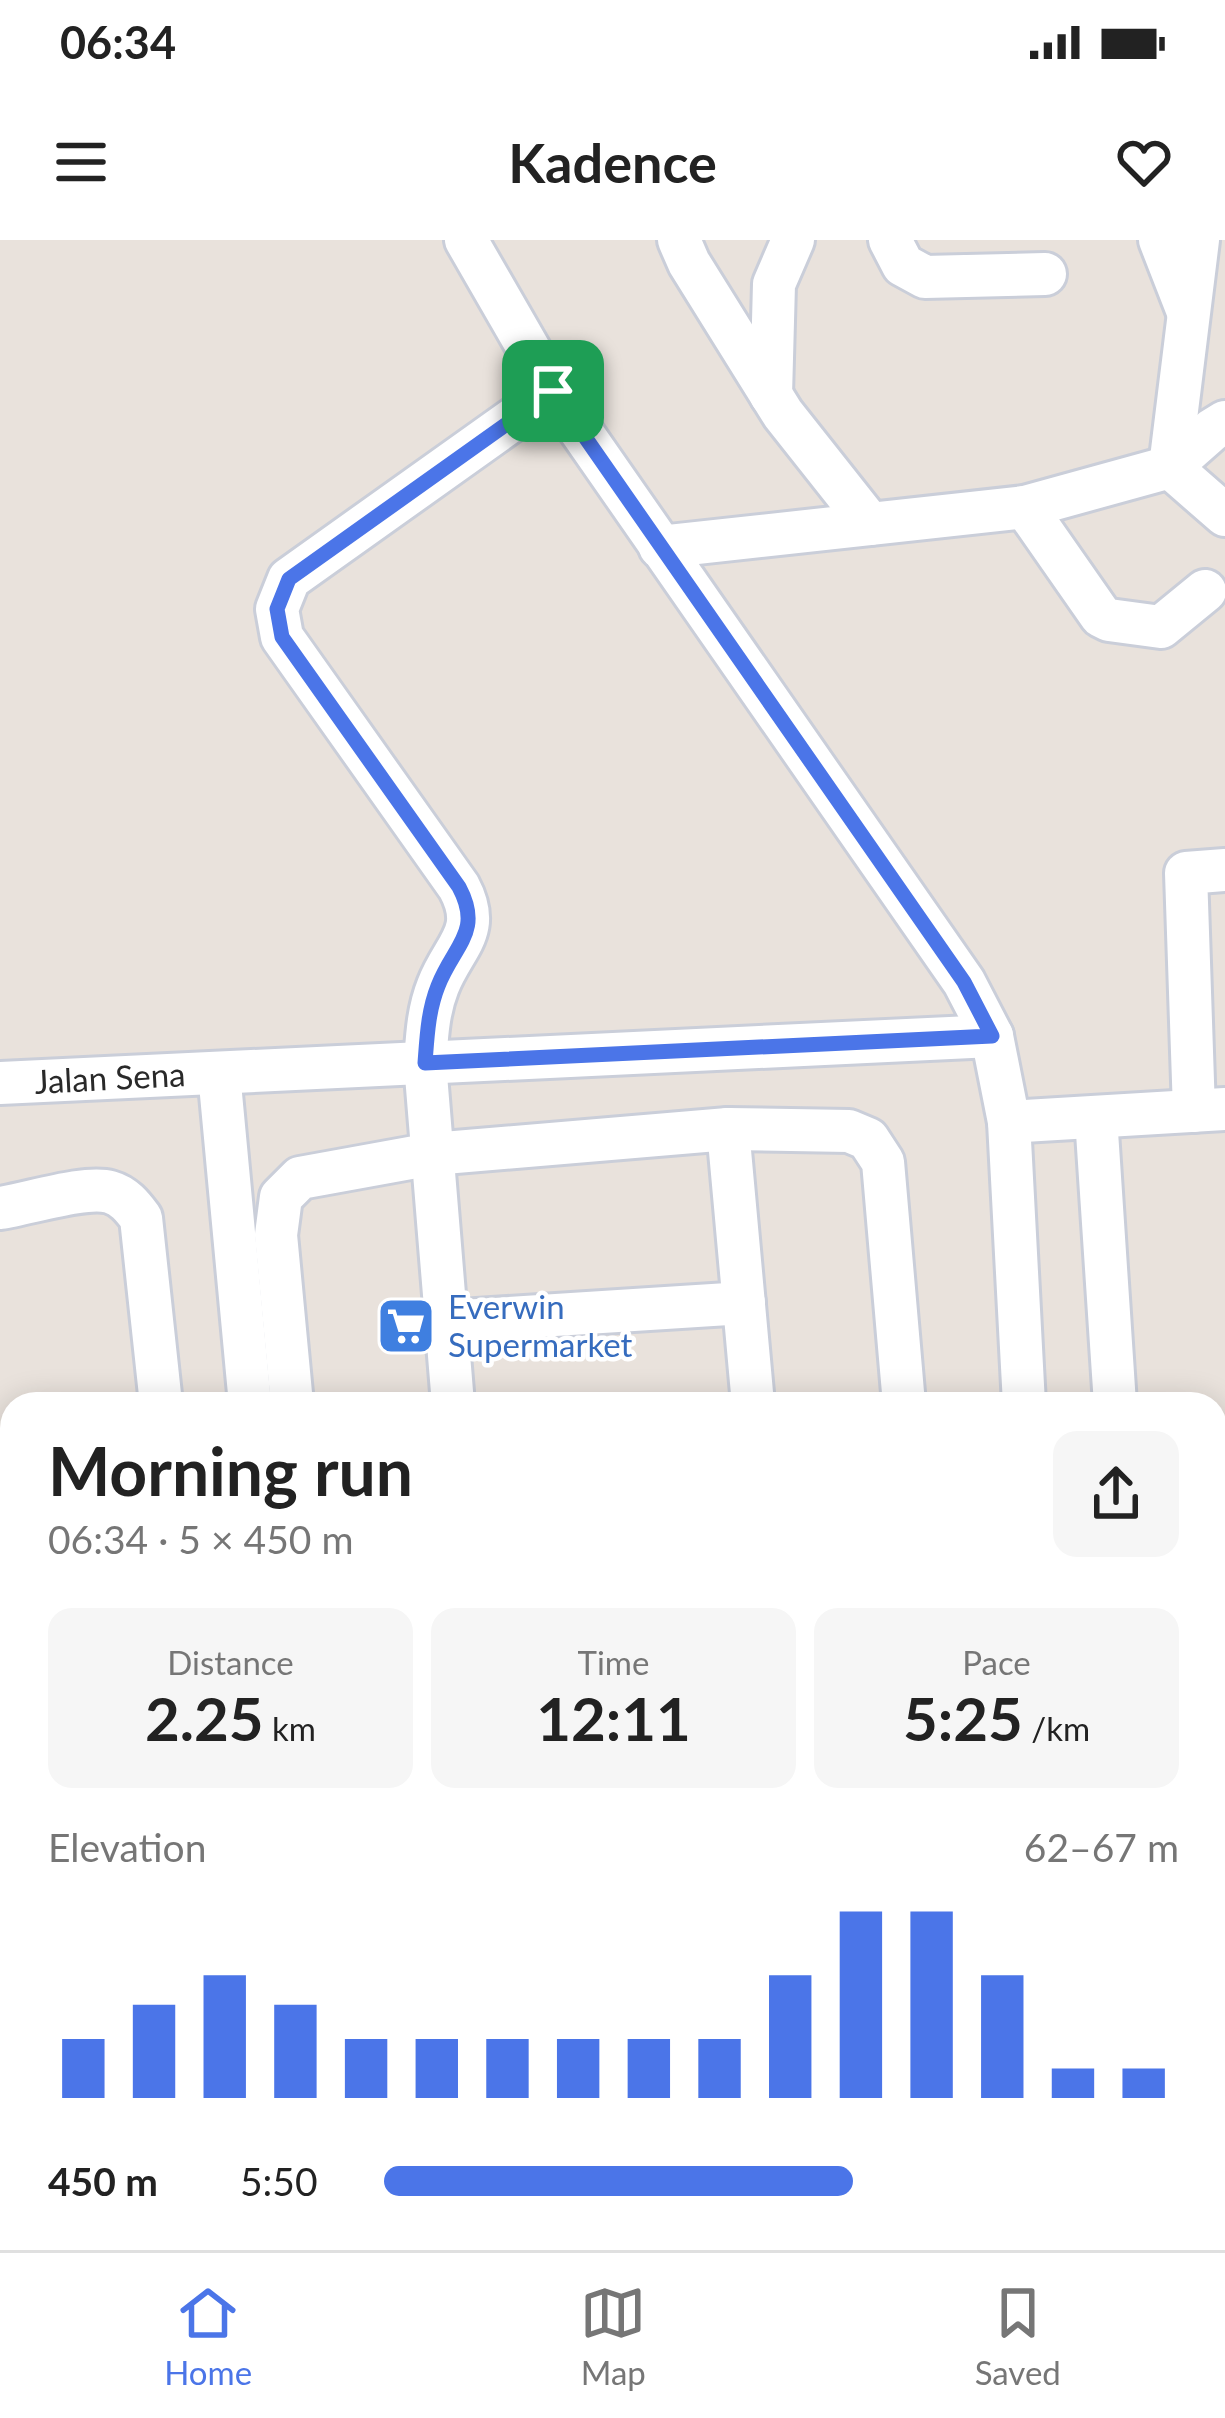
<!DOCTYPE html>
<meta charset="utf-8">
<style>
body{margin:0;font-family:Lato,sans-serif;background:#f6f6f6;color:#222;height:100vh;display:flex;flex-direction:column;font-size:45px;white-space:nowrap}
*{box-sizing:border-box;margin:0}
p{font-size:39px;color:#767676}
.icon{flex:none;width:66px;height:66px;fill:none;stroke:currentColor;stroke-width:2;stroke-linecap:round;stroke-linejoin:round}
.map{position:relative;flex:1;overflow:hidden}
.panel{position:absolute;left:0px;top:1152px;width:1227px;height:858px;display:flex;flex-direction:column;background:#fff;border-radius:36px 36px 0 0;box-shadow:0 6px 30px #0003}
.panel>*{flex:none}
.pin{position:absolute;display:grid;place-items:center;width:102px;height:102px;color:#fff;margin:-51px;border-radius:24px;box-shadow:0 6px 18px #0006}
.round{display:grid;place-items:center;flex:none;width:126px;height:126px;border-radius:24px;background:#f6f6f6}
.head{display:flex;align-items:center;justify-content:space-between;height:204px;padding:0 48px}
h1{font-size:66px;font-weight:700;line-height:90px}
.stats{display:grid;grid-template-columns:repeat(3,1fr);gap:18px;height:204px;padding:12px 48px}
.stats div{display:grid;align-content:center;border-radius:24px;background:#f6f6f6;text-align:center}
.stats b{font-size:60px;font-weight:700}
.stats small{font-size:33px;font-weight:400}
.stats p{font-size:33px}
.chart{height:336px;padding:24px 48px}
.chart p{display:flex;justify-content:space-between}
.chart svg{width:100%;height:216px;margin-top:12px;stroke:#4b75e8;stroke-width:6}
ul{padding:0 48px;list-style:none;font-size:39px}
li{display:grid;grid-template-columns:192px 144px 1fr;align-items:center;height:90px}
li i{height:30px;border-radius:15px;background:#4b75e8}
.status{display:flex;justify-content:space-between;align-items:center;height:84px;padding:0 60px;background:#fff;direction:ltr}
.status svg{height:33px;fill:currentColor}
header{display:flex;justify-content:space-between;align-items:center;height:156px;padding:0 48px;background:#fff;font-size:54px;font-weight:700}
.tab-bar{display:flex;justify-content:space-around;align-items:center;height:168px;border-top:3px solid #e0e0e0;background:#fff;font-size:33px;color:#767676}
.tab-bar a{display:grid;justify-items:center;gap:6px}
.tab-bar .active{color:#4b75e8}
.map>svg:first-child{display:block}
.lines{fill:none;stroke-linecap:round;stroke-linejoin:round}
.minor-casing{stroke:#caced9;stroke-width:48}
.minor{stroke:#fff;stroke-width:42}
.route-casing{stroke:#fff;stroke-width:24}
.route{stroke:#4b75e8;stroke-width:15}
.labels{text-anchor:middle;stroke-width:9;stroke-linejoin:round;paint-order:stroke}
.street-label{font-size:33px;fill:#292929;stroke:#fff}
.shop-label{font-size:33px;fill:#366cbe;stroke:#fff;text-anchor:start}
</style>
<div class="status"><b>06:34</b><svg viewBox="0 0 49 12"><path d="M0 12V9h3v3zM5 12V6h3v6zM10 12V3h3v9zM15 12V0h3v12zM26 1h20v11H26zM47 4h2v5h-2z"/></svg></div>
<header><svg class="icon" aria-label="menu" viewBox="0 0 24 24"><path d="M4 6h16M4 12h16M4 18h16"/></svg>Kadence<svg class="icon" aria-label="heart" viewBox="0 0 24 24"><path d="M12 20l-8-8c-3-5 5-10 8-4 3-6 11-1 8 4z"/></svg></header>
<div class="map">
<svg width="1225" height="2010" viewBox="0 0 1225 2010">
<rect width="100%" height="100%" fill="#e9e2dc"/>
<g class="lines">
<g class="minor-casing">
<g id="minor">
<polyline points="466,0 553,151 964,742 992,796 1009,882 1024,1164"/>
<polyline points="679,0 689,23 783,174 870,284"/>
<polyline points="890,0 903,25 925,37 1045,34"/>
<polyline points="1160,0 1188,72"/>
<polyline points="771,155 774,44 793,0"/>
<polyline points="1170,227 1198,0"/>
<polyline points="1170,227 1225,275"/>
<polyline points="1025,267 1101,376 1109,380 1161,387 1205,351"/>
<polyline points="660,307 1025,267 1170,227 1212,190 1225,182"/>
<polyline points="219,833 250,1164"/>
<polyline points="0,843 992,796"/>
<polyline points="1194,871 1186,633 1225,630"/>
<polyline points="1096,877 1115,1164"/>
<polyline points="1009,882 1225,869"/>
<polyline points="728,889 753,1164"/>
<path d="M0,968C28,964 85,945 110,952C124,956 132,966 141,978L161,1164"/>
<polyline points="446,1082 744,1063"/>
<polyline points="292,1164 276,995 281,957 300,938 432,914 728,889 849,891 868,899 883,922 904,1164"/>
<path d="M453,1164L425,823C427,796 428,771 438,746C454,705 483,692 459,647L282,397L277,369L289,339L553,151"/>
<polyline points="0,1259 12,1355"/>
<polyline points="1215,1440 1225,1439"/>
<polyline points="1215,1609 1225,1609"/>
<polyline points="0,1662 12,1661"/>
<polyline points="0,1860 12,1859"/>
<polyline points="286,1998 287,2010"/>
<polyline points="364,1998 365,2010"/>
<polyline points="519,1998 521,2010"/>
<polyline points="686,1998 687,2010"/>
<polyline points="830,1998 831,2010"/>
<polyline points="994,1998 995,2010"/>
<polyline points="1109,1998 1113,2010"/>
<polyline points="1191,1998 1196,2010"/>
</g>
</g>
<use href="#minor" class="minor"/>
</g>
<g class="lines">
<g class="route-casing">
<path id="route" d="M553,151L964,742L992,796L425,823C427,797 428,771 438,746C454,705 483,692 459,647L282,397L277,369L289,339Z"/>
</g>
<use href="#route" class="route"/>
</g>
<defs>
<g id="supermarket-square" transform="scale(3)"><rect x="-9" y="-9" width="18" height="18" rx="4" fill="#3f7fe0" stroke="#fff"/><path d="M-6-5.5h2.5l.6 2H6L4.5 2H-2.5L-4.4-4H-6ZM-1.5 3.2a1.3 1.3 0 1 0 .1 0ZM3 3.2a1.3 1.3 0 1 0 .1 0Z" fill="#fff"/></g>
</defs>
<g fill-rule="evenodd">
<use href="#supermarket-square" x="406" y="1086"/>
</g>
<g class="labels">
<g class="street-label">
<text transform="translate(110 838) rotate(-3)" y="12">Jalan Sena</text>
</g>
<g class="shop-label">
<text x="448" y="1079">Everwin<tspan x="448" dy="38">Supermarket</tspan></text>
</g>
</g>
</svg>
<div class="pin" style="left:553px;top:151px;background:#1e9e55"><svg class="icon" aria-label="arrive" viewBox="0 0 24 24"><path d="M6 21V4h12l-3 4 3 4H6"/></svg></div>
<section class="panel">
<div class="head"><div><h1>Morning run</h1><p>06:34 · 5 × 450 m</p></div><a class="round"><svg class="icon" aria-label="share" viewBox="0 0 24 24"><path d="M12 15V3M7 8l5-5 5 5M5 13v7h14v-7"/></svg></a></div>
<div class="stats">
<div><p>Distance</p><b>2.25<small> km</small></b></div>
<div><p>Time</p><b>12:11</b></div>
<div><p>Pace</p><b>5:25<small> /km</small></b></div>
</div>
<div class="chart"><p><span>Elevation</span>62–67 m</p>
<svg viewBox="0 0 160 44" preserveAspectRatio="none"><path d="M5 44V32M15 44V25M25 44V19M35 44V25M45 44V32M55 44V32M65 44V32M75 44V32M85 44V32M95 44V32M105 44V19M115 44V6M125 44V6M135 44V19M145 44V38M155 44V38"/></svg>
</div>
<ul>
<li><b>450 m</b>5:50<i style="width:59%"></i></li>
</ul>
</section>
</div>
<nav class="tab-bar">
<a class="active"><svg class="icon" aria-label="home" viewBox="0 0 24 24"><path d="M3 11l9-7 9 7M6 9v11h12V9"/></svg>Home</a>
<a><svg class="icon" aria-label="map" viewBox="0 0 24 24"><path d="M3 6l6-2 6 2 6-2v14l-6 2-6-2-6 2zM9 4v14M15 6v14"/></svg>Map</a>
<a><svg class="icon" aria-label="saved" viewBox="0 0 24 24"><path d="M7 4h10v16l-5-4-5 4z"/></svg>Saved</a>
</nav>
